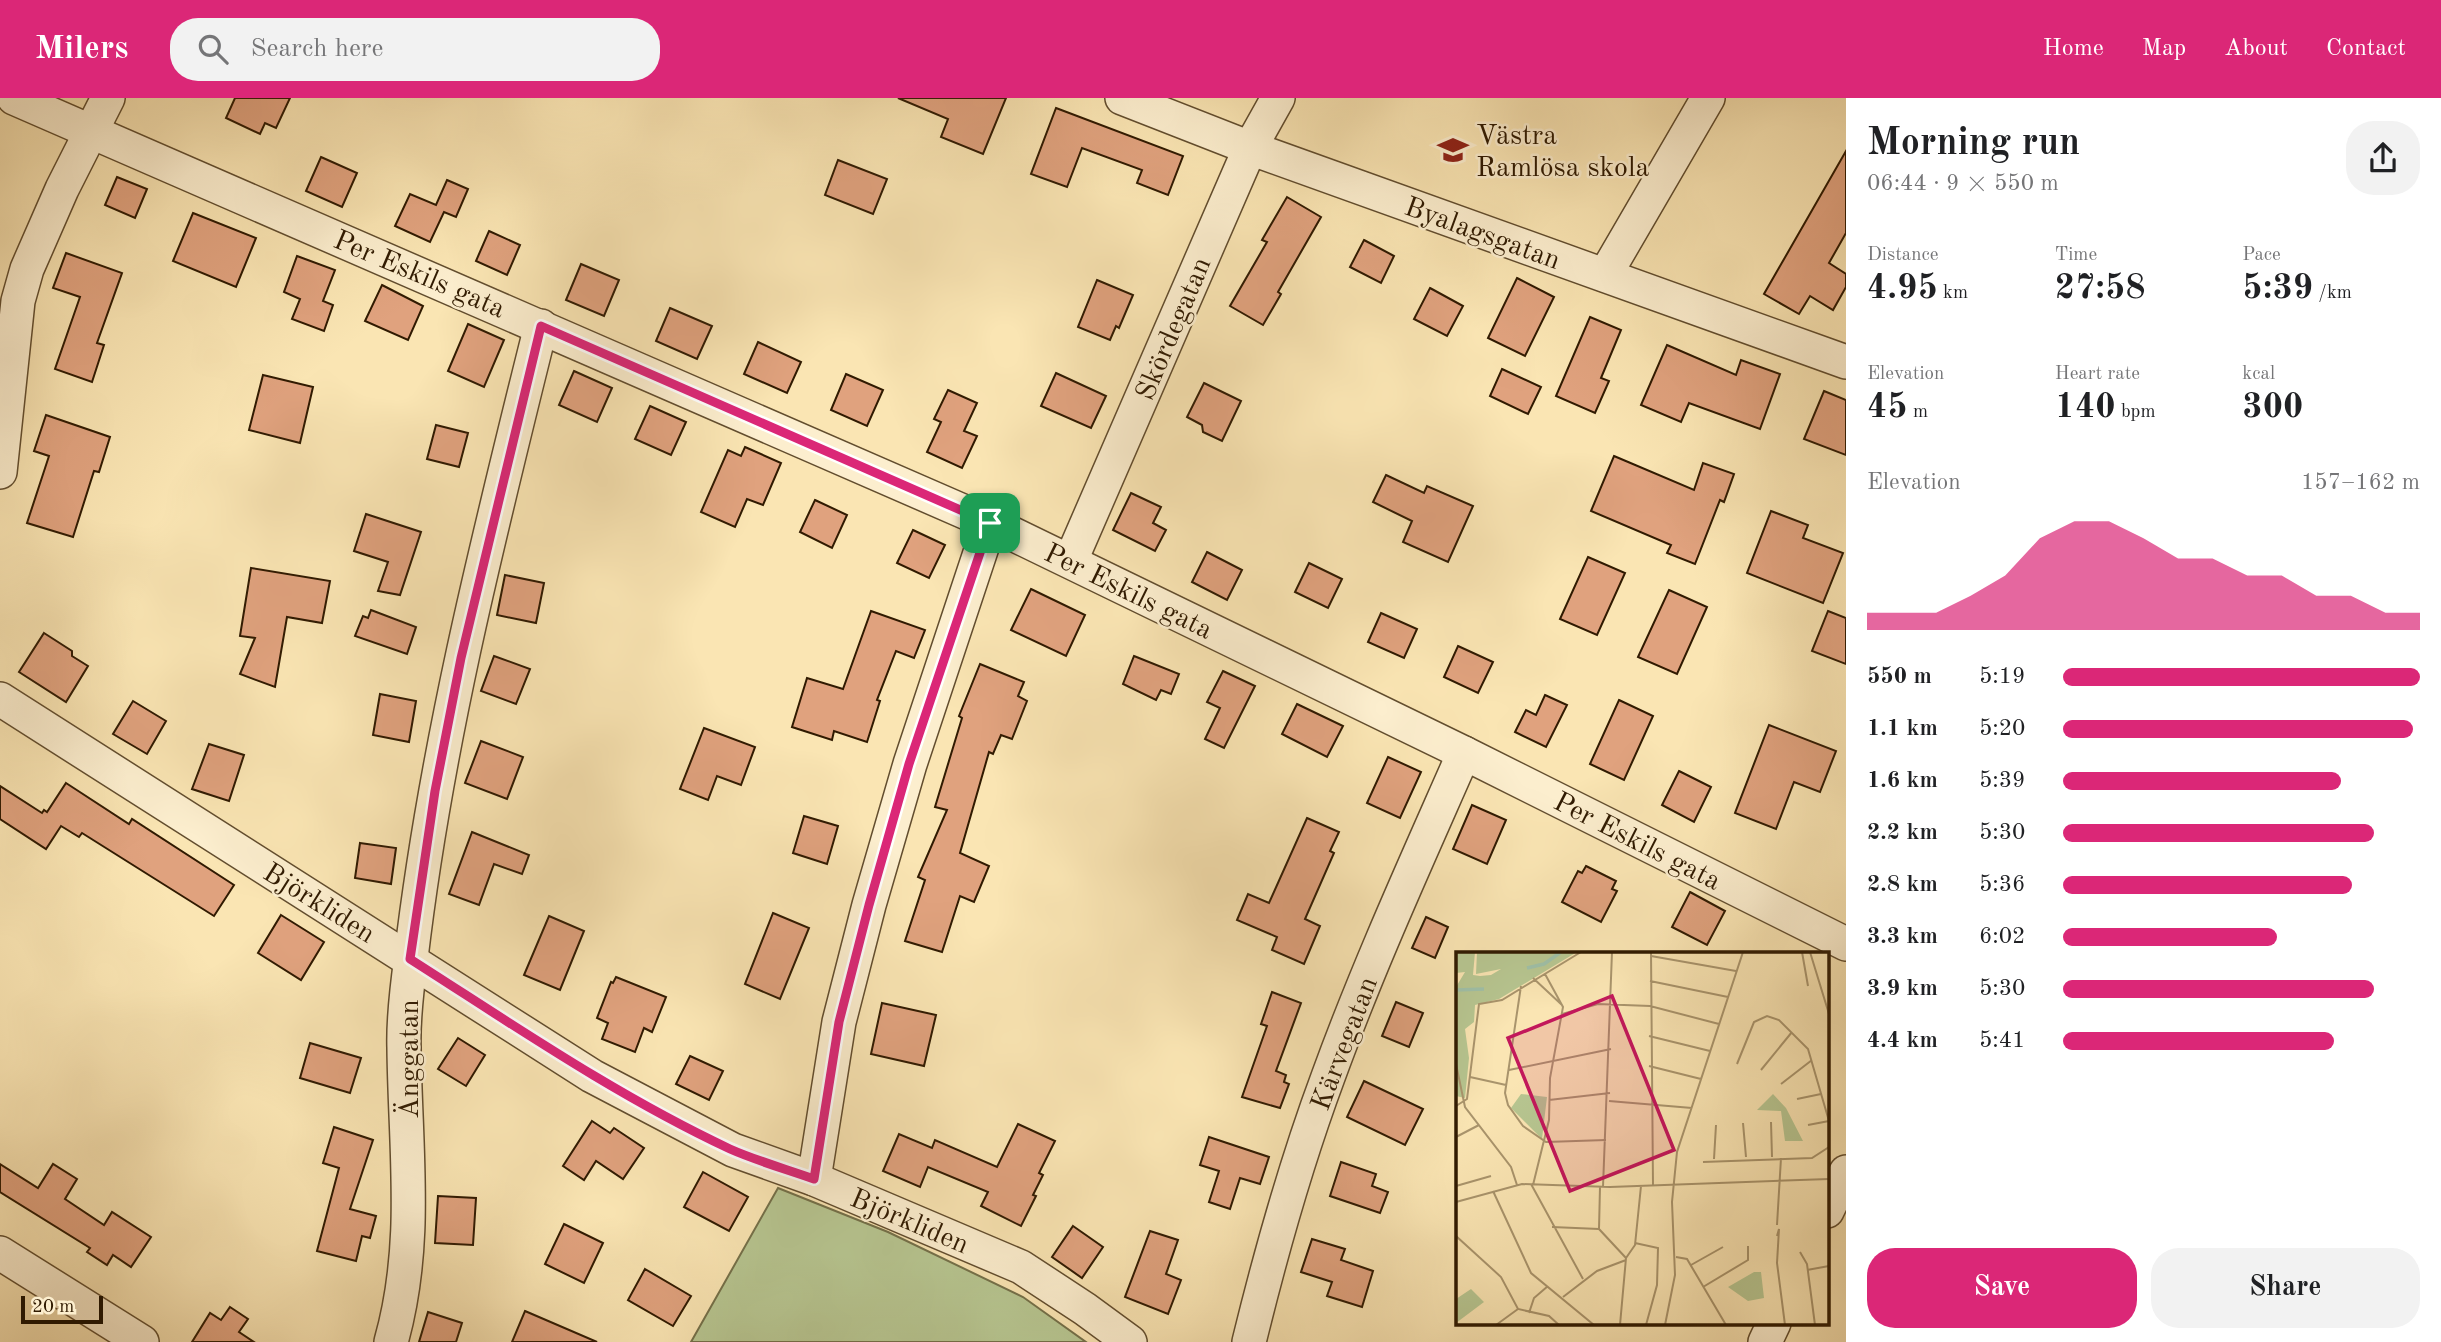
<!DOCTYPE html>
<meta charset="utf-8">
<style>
body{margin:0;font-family:"Old Standard TT",serif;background:#f2f2f2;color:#202124;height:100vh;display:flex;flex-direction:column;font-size:26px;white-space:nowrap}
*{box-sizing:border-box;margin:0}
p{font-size:23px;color:#757577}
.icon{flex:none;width:38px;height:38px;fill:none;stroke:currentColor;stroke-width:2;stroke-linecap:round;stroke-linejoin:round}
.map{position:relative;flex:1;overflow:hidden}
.drawer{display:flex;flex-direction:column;background:#fff;width:595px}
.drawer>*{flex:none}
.scale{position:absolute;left:21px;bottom:18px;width:82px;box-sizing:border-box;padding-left:7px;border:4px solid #301a01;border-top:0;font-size:19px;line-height:24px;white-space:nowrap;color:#301a01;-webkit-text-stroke:5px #fceece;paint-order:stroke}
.pin{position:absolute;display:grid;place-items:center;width:60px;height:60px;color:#fff;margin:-30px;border-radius:14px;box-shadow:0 4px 10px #0006}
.round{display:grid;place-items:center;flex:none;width:74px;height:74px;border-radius:28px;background:#f2f2f2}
.headline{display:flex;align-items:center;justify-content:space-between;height:119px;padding:0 21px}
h1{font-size:38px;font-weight:600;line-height:52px}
.stats{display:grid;grid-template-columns:repeat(3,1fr);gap:10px;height:119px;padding:7px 21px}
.stats div{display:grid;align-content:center}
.stats b{font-size:35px;font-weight:600}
.stats small{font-size:19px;font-weight:400}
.stats p{font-size:19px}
.chart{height:196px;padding:14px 21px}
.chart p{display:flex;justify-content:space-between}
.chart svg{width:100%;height:126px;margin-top:7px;fill:#db2777;opacity:.7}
.primary-button{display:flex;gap:14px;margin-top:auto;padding:14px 21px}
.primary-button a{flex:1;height:80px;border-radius:28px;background:#db2777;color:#fff;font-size:28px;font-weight:600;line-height:80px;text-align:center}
.primary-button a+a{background:#f2f2f2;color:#202124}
ul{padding:0 21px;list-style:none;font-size:23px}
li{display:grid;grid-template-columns:112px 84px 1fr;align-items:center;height:52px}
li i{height:18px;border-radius:9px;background:#db2777}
header{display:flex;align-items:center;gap:42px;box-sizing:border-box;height:98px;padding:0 35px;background:#db2777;color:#fff}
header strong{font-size:33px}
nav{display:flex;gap:38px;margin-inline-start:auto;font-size:24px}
.search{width:490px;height:63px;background:#f2f2f2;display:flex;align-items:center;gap:18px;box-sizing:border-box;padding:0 24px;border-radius:28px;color:#757577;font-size:26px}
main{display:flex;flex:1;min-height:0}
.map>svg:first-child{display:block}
.green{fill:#b7c691;stroke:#747049;stroke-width:2}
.building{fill:#e0a27e;stroke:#301a01;stroke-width:2}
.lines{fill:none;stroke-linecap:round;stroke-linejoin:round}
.minor-casing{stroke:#624d2e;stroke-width:36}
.minor{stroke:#fceece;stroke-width:33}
.route-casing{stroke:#fff;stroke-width:14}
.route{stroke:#db2777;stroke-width:9}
.labels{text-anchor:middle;stroke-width:5;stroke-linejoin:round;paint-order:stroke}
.poi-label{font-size:28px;fill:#301a01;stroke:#fceece;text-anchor:start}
.street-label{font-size:28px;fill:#301a01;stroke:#fceece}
.inset-river{fill:none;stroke:#9fc0a8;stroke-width:3.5}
.inset-road{fill:none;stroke:#a9946c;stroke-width:2}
.view{fill:#c2185b;fill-opacity:0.15;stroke:#c2185b;stroke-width:3.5}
.inset-edge{fill:none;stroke:#301a01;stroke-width:3.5}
</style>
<header>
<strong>Milers</strong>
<div class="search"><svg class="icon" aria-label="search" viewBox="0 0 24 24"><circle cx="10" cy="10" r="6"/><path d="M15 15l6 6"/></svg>Search here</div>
<nav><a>Home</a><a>Map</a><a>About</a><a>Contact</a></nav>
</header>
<main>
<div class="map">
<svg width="1846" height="1244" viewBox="0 0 1846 1244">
<rect width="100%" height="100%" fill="#fae5b3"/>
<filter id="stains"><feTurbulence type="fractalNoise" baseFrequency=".00286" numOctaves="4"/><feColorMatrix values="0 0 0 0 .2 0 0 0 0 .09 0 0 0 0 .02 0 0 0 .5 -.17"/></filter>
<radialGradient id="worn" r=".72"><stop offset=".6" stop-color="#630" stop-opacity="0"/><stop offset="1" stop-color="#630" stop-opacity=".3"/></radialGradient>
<polygon class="green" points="778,1090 888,1134 1023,1199 1086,1244 691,1244"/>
<g class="building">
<polygon points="235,0 290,0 276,30 265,25 260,36 226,20"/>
<polygon points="898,0 1006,0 983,56 941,39 948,21"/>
<polygon points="1056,10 1183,58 1168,97 1137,85 1142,72 1082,50 1067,89 1031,76"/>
<polygon points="1846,53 1846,135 1829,165 1846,176 1846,189 1833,212 1810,198 1799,216 1764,196"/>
<polygon points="321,59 357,75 342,109 306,93"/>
<polygon points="838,62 887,81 873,116 825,97"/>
<polygon points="117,79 147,91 135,120 105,107"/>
<polygon points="447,82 468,91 456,119 444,114 430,144 395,128 410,96 436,107"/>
<polygon points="1287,99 1321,119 1278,194 1281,196 1263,227 1230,208 1267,144 1262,142"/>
<polygon points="193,115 256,140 236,189 173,163"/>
<polygon points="489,133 520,147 507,177 476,163"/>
<polygon points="1364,142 1394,158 1381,185 1350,169"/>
<polygon points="66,155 122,175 97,245 104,247 92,284 55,271 80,199 53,190"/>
<polygon points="297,158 335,172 323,203 333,207 324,233 292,221 300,201 284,194"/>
<polygon points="581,166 619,182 604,218 566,202"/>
<polygon points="1517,180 1554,199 1525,258 1488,240"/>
<polygon points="1097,182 1133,197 1119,230 1116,228 1110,242 1078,229"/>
<polygon points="382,187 423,208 408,242 365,223"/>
<polygon points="1430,190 1463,208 1447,238 1414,221"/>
<polygon points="670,210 712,228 697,261 656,243"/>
<polygon points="1590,219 1621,232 1601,280 1609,283 1595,315 1556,298"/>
<polygon points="468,226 504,242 484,289 448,273"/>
<polygon points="758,244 801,264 787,295 744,276"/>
<polygon points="1667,247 1736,277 1741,262 1780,276 1760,331 1689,305 1681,324 1641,307"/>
<polygon points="1502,271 1541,289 1528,316 1490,298"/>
<polygon points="574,273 612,290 597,324 559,307"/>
<polygon points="1056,275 1106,298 1091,330 1041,308"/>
<polygon points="846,276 883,292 867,328 831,312"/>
<polygon points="263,277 313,289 300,345 249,332"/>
<polygon points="1204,285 1241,303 1222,343 1203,334 1202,327 1187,319"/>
<polygon points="948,292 977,305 964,333 977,338 962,370 927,354 941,324 934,321"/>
<polygon points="1824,293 1846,302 1846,357 1804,341"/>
<polygon points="650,308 686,324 671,357 635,341"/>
<polygon points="46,317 110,339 99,374 94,373 73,439 27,425 49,358 34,353"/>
<polygon points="436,327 468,335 459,369 427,361"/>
<polygon points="745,349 781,365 763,407 747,401 735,429 701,414 728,352 741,358"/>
<polygon points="1614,358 1694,392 1703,365 1734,376 1724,404 1720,402 1695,466 1667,455 1671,447 1591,413"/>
<polygon points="1386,377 1424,395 1427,388 1473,408 1448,464 1403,444 1412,423 1373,404"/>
<polygon points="1131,395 1161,409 1153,425 1166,432 1155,453 1113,432"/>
<polygon points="815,402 847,417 832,450 800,434"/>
<polygon points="1771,413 1808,427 1803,440 1843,455 1823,505 1747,475"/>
<polygon points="366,416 421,434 400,497 378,493 388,464 354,453"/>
<polygon points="913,432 945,447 929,480 897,465"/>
<polygon points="1207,454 1242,472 1227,502 1192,484"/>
<polygon points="1588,459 1625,475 1597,537 1560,521"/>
<polygon points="1309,465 1342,481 1328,510 1295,494"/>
<polygon points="251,470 330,483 322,525 287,519 275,589 240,576 255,540 240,538"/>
<polygon points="505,477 544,485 536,525 497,517"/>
<polygon points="1031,491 1085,517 1066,558 1011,532"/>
<polygon points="1669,492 1707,509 1677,576 1638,559"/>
<polygon points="371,512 416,529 407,556 355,538 363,518 368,520"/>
<polygon points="871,513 925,532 914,560 896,553 877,602 880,603 867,644 834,633 832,642 792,629 807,580 843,591"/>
<polygon points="1828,513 1846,520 1846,566 1812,553"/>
<polygon points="1381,515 1417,531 1404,560 1368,544"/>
<polygon points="44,535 72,553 72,558 88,568 66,604 19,574"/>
<polygon points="1458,548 1493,564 1478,595 1444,579"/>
<polygon points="494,558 530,571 516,606 481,593"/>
<polygon points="1134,558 1179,576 1171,596 1161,592 1156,602 1123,586"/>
<polygon points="980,566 1024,584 1018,598 1027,603 1012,641 1001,637 993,656 989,654 960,755 989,768 974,804 960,798 942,854 905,843 925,782 918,779 947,712 935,709 962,620 959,618"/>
<polygon points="1223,573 1255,588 1224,650 1205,641 1220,610 1207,604"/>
<polygon points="380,596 416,603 409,644 373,637"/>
<polygon points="1545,597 1567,607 1546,649 1515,634 1526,612 1536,617"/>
<polygon points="1619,602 1653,618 1624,682 1590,666"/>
<polygon points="133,603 166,623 147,656 113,636"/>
<polygon points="1297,606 1343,628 1327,659 1282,636"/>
<polygon points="1769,627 1836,653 1820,694 1794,684 1776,731 1735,715"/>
<polygon points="704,630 755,649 741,687 717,678 708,702 680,691"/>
<polygon points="481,643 523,659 507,701 465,685"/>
<polygon points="209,646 244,657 229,703 192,691"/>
<polygon points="1388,659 1421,674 1400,720 1367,705"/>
<polygon points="1679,673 1711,689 1694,724 1662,707"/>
<polygon points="66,685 129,726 132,721 234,787 214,818 82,735 79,739 61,728 46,751 0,721 0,688 42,715 44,712 47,714"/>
<polygon points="1472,707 1506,722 1487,766 1453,751"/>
<polygon points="804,718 838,728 827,766 793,755"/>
<polygon points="1307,720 1339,734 1330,753 1334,755 1305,821 1320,828 1304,866 1272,852 1277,839 1237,822 1248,796 1269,805"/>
<polygon points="472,734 529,757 522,776 494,766 479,807 449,796"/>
<polygon points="360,745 396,750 391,786 355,780"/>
<polygon points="1586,768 1616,783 1612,791 1617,793 1601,824 1562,804 1578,773 1582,775"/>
<polygon points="1690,794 1725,813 1707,847 1672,829"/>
<polygon points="773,815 809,830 780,901 745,886"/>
<polygon points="281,817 324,844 301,882 258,855"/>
<polygon points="549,818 584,833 560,892 524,877"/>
<polygon points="1426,819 1448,829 1435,860 1412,850"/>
<polygon points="616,879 666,899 652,934 644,930 635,954 602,941 608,925 597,920 611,884 613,885"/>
<polygon points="1272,894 1301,905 1276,973 1286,977 1284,984 1289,986 1280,1010 1242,999 1267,928 1261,926"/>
<polygon points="1396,904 1423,915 1409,949 1382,938"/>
<polygon points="882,905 936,917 924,968 871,956"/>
<polygon points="458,940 485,957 466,988 438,971"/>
<polygon points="310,945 361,960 350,995 300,980"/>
<polygon points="690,958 723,973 709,1002 676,986"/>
<polygon points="1364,983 1423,1011 1405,1047 1347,1019"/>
<polygon points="592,1023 610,1035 614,1030 644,1050 623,1081 596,1063 584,1082 563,1068"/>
<polygon points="1018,1026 1055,1043 1039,1075 1043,1077 1033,1097 1036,1098 1021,1128 981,1108 988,1094 928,1069 920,1089 883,1073 899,1036 932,1050 935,1042 997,1069"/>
<polygon points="334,1029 373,1042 350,1111 376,1118 370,1140 362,1138 356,1163 317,1153 339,1070 323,1065"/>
<polygon points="1209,1039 1269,1059 1260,1086 1240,1080 1230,1111 1209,1104 1219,1073 1200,1067"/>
<polygon points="1341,1064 1376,1076 1372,1088 1388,1094 1380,1115 1330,1098"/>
<polygon points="0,1066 38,1090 53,1066 77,1081 65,1101 104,1127 112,1114 151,1139 131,1169 113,1157 107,1167 87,1154 90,1150 0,1094"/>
<polygon points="703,1074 748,1099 729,1133 684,1109"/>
<polygon points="438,1098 476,1100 473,1147 435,1145"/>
<polygon points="564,1126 603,1145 584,1185 545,1166"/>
<polygon points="1073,1128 1103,1149 1082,1180 1052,1159"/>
<polygon points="1150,1133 1178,1142 1166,1176 1181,1182 1168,1216 1125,1199"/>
<polygon points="1312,1141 1345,1151 1341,1162 1373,1173 1362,1209 1327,1198 1332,1184 1301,1174"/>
<polygon points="645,1171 691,1198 673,1228 628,1202"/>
<polygon points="230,1209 248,1221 239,1234 254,1244 192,1244 210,1215 221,1222"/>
<polygon points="525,1213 597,1244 512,1244"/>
<polygon points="428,1214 462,1225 456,1244 419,1244"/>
</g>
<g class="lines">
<g class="minor-casing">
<g id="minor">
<polyline points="14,0 990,425 1464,655 1846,846"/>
<polyline points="1122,0 1250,50 1846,264"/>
<polyline points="1605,177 1708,0"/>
<polyline points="0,374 18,203 27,171 62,91 108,0"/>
<polyline points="1071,462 1250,50 1278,0"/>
<polyline points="0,601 592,978 733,1052 814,1081 1021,1169 1085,1211 1130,1244"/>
<polyline points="814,1081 839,924 869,807 910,666 990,425"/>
<polyline points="1827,1113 1846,1074"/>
<polyline points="0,1155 142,1244"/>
<path d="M391,1244C419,1145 405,1051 404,950C403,920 407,889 411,860C436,646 489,437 541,228"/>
<path d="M1249,1244C1271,1154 1296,1065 1328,979C1368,869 1417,762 1464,655"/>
<polyline points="1765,1244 1774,1225"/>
</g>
</g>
<use href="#minor" class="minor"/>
</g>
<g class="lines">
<g class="route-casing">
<path id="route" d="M541,228L990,425L909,666L869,807L839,924L814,1081C786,1071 757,1063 730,1051C617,998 515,928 410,861L435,693L461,560Z"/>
</g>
<use href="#route" class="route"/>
</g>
<defs>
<g id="school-bare" transform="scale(2.415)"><path d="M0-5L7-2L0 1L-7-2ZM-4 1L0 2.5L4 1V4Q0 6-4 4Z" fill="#8f2418" stroke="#fceece" stroke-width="2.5" paint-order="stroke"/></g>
</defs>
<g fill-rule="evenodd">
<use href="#school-bare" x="1453" y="52"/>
</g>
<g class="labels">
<g class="poi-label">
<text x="1476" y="46">Västra<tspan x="1476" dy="32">Ramlösa skola</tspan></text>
</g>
<g class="street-label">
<text transform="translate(1483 134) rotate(20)" y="10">Byalagsgatan</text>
<text transform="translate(420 175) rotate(23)" y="10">Per Eskils gata</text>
<text transform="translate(1172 230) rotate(-67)" y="10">Skördegatan</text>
<text transform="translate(1129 492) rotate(26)" y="10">Per Eskils gata</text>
<text transform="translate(1638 742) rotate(27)" y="10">Per Eskils gata</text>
<text transform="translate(320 804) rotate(32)" y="10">Björkliden</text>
<text transform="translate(1343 945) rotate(-69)" y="10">Kärvegatan</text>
<text transform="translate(408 961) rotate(-90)" y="10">Änggatan</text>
<text transform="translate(910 1122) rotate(23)" y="10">Björkliden</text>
</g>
</g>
<g transform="translate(1456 854)">
<rect width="373" height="373" fill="#fae5b3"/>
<path d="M0,0H19L17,23L24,24L35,23L45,17L20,22L21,0H121L43,47L19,53L18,70L9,77L13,106L9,146L0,144V35L9,20L0,21ZM65,142L91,145L86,187L55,156ZM317,142L330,156L347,189H329L325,159L301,158ZM298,320H305L308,346L292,349L272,335ZM15,337L28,350L0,371V347Z" fill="#b7c691"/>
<path class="inset-river" d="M71,16L88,12L105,0M0,38L28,37"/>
<path class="inset-road" d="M195,0L197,233M346,0L352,34M354,0L373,62M195,4L280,19M77,26L106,53M194,29L272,45M65,34L49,141L52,153L67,174L90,190L150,188M106,62L142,52L194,54L263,72M193,84L254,99M0,112L9,155L55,215L61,233M281,112L298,70L311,64L323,68L352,97L373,169M193,114L245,127M53,118L155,97M305,118L336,80M14,125L50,133M325,132L356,108M341,147L365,142M93,148L154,141M153,149L236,156M0,154L11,147L23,52L46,48L125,0M315,170L316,205M287,171L290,205M352,173L373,169M0,185L23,173M258,207L260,173M247,210L356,206L373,195M75,232L127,327M77,233L93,168L94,126L107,55L89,22M0,234L35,224M144,235L143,277L170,306M147,235L156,0M37,239L75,321L138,373M0,250L66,232L154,235L373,227M321,273L325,206M96,275L143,277M0,284L45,325L62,357L93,364L103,373M321,284L323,277L321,311L329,373M179,291L202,296L201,333L190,373M344,300L351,312L359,373M220,305L231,307L270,373M235,313L267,295M351,318L373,314M247,335L292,308V294M107,345L141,319L170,308M73,361L78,346L92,334M40,373L62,357M164,373L170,306L179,293L185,234M209,373L219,323L216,250L221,200L287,0"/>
<path class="view" d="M156,44L218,198L114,239L52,86Z"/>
<rect width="373" height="373" class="inset-edge"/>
</g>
<rect width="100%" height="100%" filter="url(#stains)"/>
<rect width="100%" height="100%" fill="url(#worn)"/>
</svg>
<div class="scale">20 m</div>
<div class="pin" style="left:990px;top:425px;background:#1e9e55"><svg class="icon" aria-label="arrive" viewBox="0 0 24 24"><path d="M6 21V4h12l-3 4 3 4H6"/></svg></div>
</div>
<section class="drawer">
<div class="headline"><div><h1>Morning run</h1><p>06:44 · 9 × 550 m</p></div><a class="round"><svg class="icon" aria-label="share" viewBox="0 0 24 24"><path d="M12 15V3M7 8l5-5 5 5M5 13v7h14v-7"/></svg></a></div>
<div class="stats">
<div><p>Distance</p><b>4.95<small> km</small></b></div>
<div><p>Time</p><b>27:58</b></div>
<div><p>Pace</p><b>5:39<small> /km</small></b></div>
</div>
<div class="stats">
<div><p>Elevation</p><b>45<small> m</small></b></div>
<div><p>Heart rate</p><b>140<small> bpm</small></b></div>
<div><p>kcal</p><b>300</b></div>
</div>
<div class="chart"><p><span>Elevation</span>157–162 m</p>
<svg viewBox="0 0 160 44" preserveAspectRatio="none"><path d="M0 44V38L10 38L20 38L30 32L40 25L50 12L60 6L70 6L80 12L90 19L100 19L110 25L120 25L130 32L140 32L150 38L160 38V44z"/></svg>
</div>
<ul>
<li><b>550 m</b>5:19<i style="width:100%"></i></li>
<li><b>1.1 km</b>5:20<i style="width:98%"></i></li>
<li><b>1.6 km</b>5:39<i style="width:78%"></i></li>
<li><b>2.2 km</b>5:30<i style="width:87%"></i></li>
<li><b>2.8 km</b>5:36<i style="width:81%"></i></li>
<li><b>3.3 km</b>6:02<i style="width:60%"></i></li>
<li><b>3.9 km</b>5:30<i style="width:87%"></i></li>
<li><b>4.4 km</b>5:41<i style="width:76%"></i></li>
</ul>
<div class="primary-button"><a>Save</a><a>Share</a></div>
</section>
</main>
